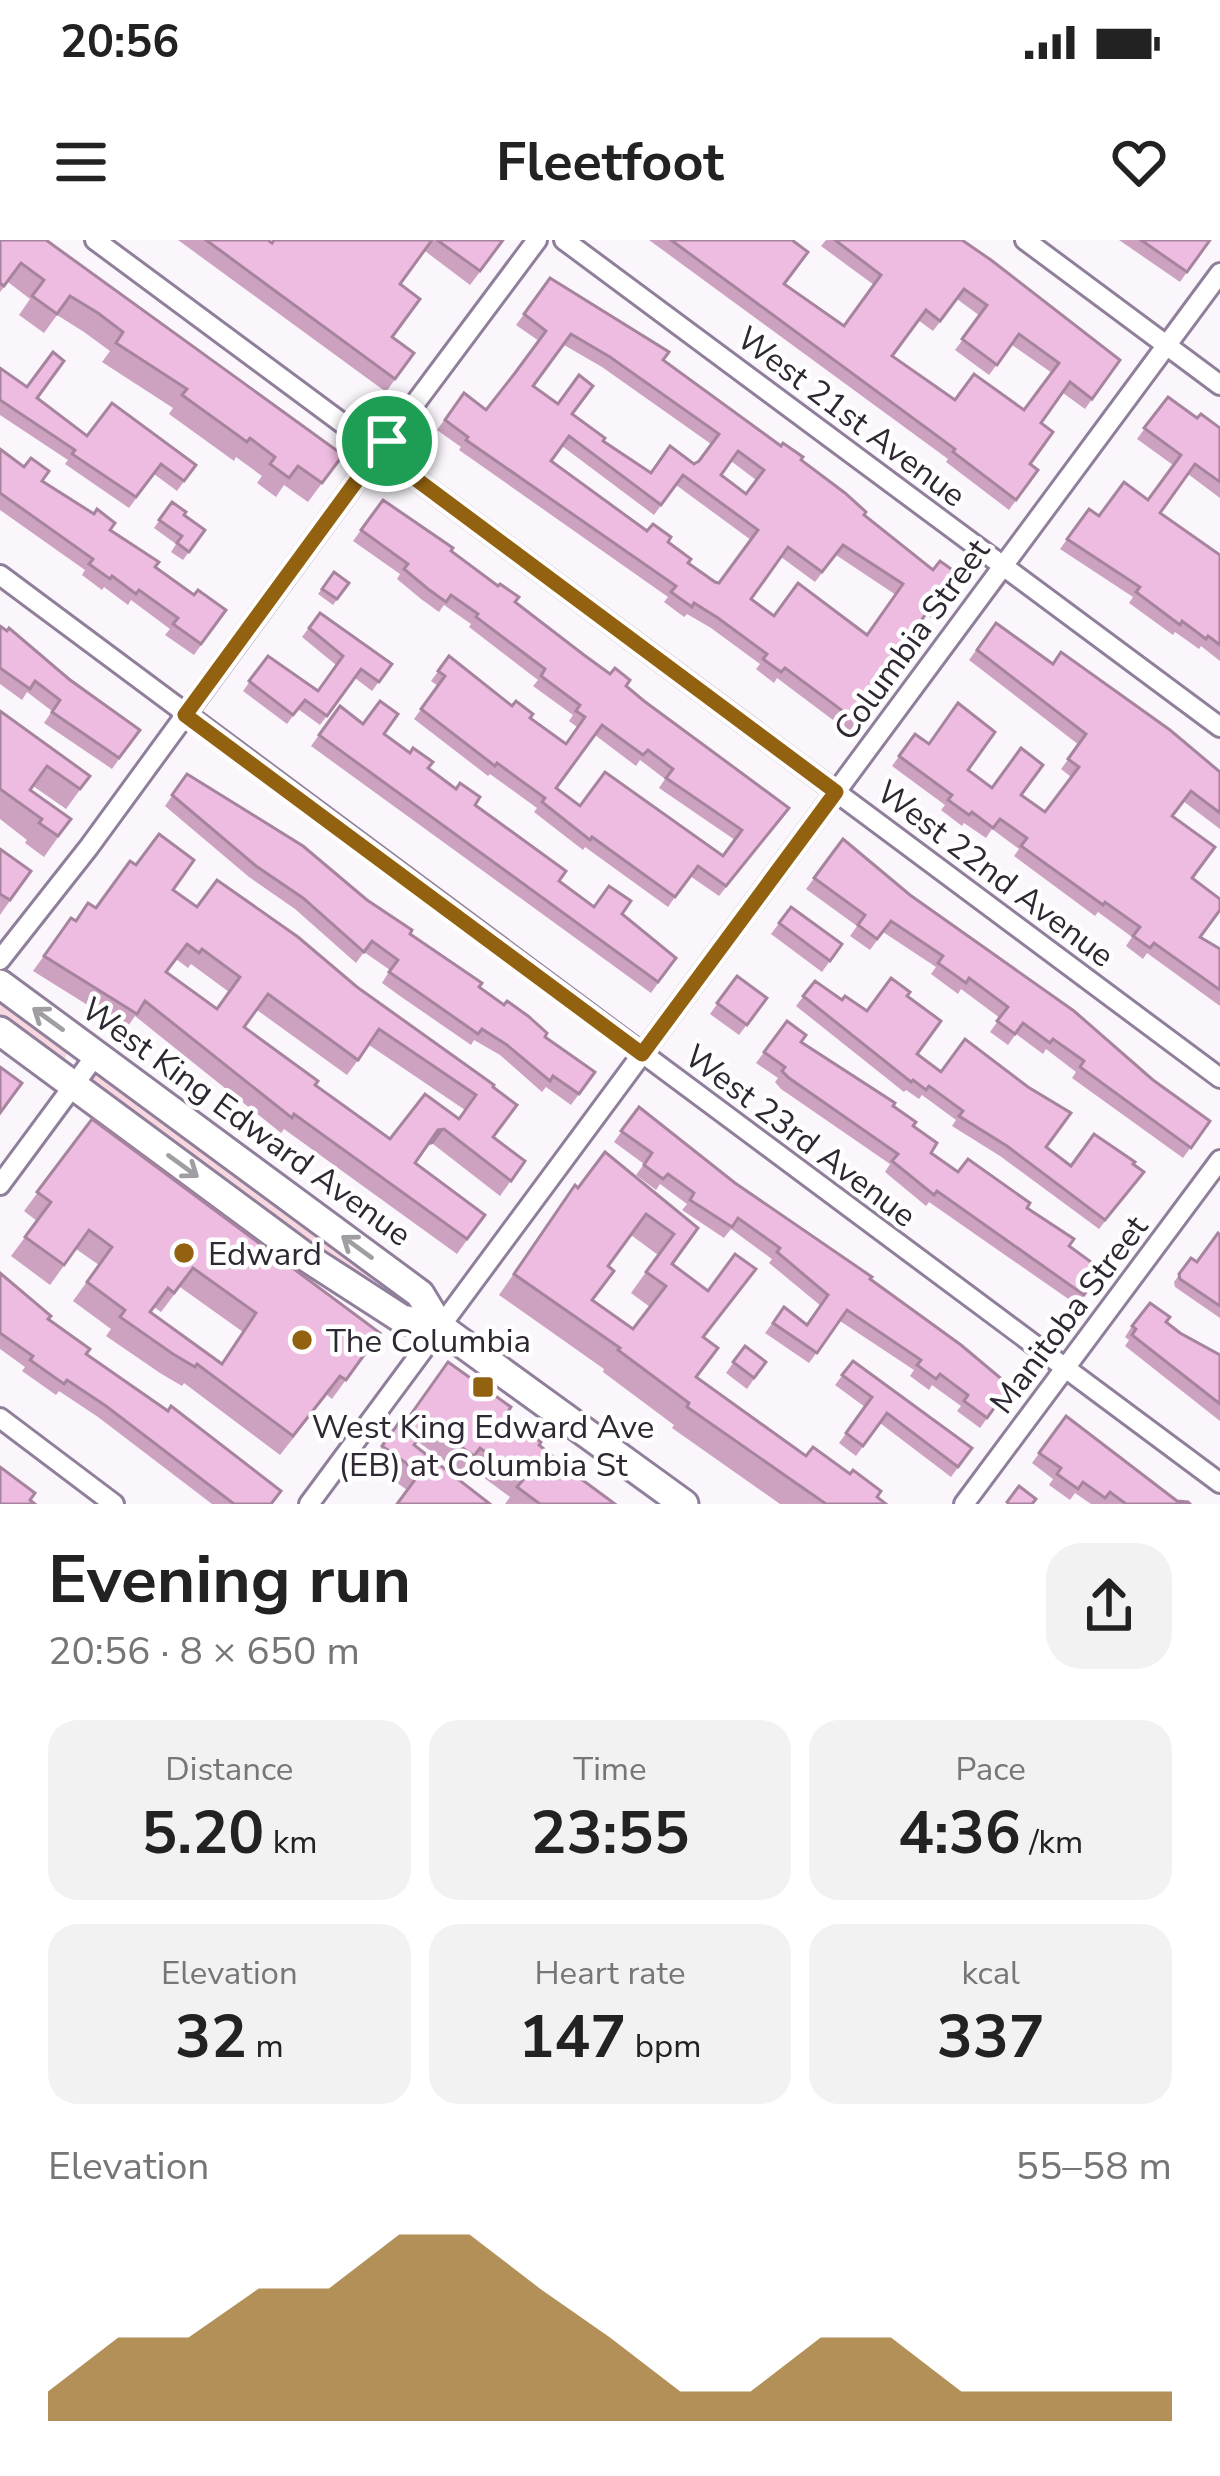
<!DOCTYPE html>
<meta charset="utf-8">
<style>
body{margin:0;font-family:"Nunito Sans",sans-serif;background:#f2f2f2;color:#222;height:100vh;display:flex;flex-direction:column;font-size:45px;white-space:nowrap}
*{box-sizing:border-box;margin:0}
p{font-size:39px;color:#767676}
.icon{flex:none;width:66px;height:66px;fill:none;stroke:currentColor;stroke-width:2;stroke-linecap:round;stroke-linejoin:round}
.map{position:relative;height:1264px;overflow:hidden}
.details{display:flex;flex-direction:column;background:#fff;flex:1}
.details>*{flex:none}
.pin{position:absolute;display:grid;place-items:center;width:102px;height:102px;color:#fff;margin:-51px;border:6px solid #fff;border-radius:50%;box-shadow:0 3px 12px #0007}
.round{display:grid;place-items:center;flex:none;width:126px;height:126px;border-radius:36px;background:#f2f2f2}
.headline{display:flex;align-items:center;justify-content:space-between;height:204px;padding:0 48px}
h1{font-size:66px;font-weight:700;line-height:90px}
.metrics{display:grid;grid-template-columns:repeat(3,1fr);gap:18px;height:204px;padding:12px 48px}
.metrics div{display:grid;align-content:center;border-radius:30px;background:#f2f2f2;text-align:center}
.metrics b{font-size:60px;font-weight:700}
.metrics small{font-size:33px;font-weight:400}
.metrics p{font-size:33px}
.chart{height:336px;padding:24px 48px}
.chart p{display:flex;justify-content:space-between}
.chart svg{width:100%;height:216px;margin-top:12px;fill:#926211;opacity:.7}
.status{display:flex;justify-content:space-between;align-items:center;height:84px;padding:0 60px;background:#fff;direction:ltr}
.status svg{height:33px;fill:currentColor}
header{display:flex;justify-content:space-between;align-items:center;height:156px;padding:0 48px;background:#fff;font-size:54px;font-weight:700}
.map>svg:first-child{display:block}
.green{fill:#f8d6df}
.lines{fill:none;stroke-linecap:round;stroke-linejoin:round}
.street-casing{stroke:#907f9b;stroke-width:24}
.secondary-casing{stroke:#907f9b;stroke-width:33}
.street{stroke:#fff;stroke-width:18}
.secondary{stroke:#fff;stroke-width:27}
.wall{fill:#cda2c1;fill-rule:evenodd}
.shaded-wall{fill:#a7849d}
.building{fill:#eebce0;stroke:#a7849d;stroke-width:3;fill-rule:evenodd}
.oneway{stroke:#a19ea3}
.route-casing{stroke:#fff;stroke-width:24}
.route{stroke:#926211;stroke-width:15}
.poi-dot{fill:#926211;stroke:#fff;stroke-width:4.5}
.labels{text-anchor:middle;stroke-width:9;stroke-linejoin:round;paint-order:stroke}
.street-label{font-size:33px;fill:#2f2733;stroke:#fff}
.poi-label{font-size:33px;fill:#2f2733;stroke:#fff;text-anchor:start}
</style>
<div class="status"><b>20:56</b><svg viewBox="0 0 49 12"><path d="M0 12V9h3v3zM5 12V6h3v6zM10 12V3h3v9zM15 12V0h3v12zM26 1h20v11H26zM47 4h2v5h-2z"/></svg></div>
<header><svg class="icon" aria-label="menu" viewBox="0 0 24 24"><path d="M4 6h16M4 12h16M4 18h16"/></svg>Fleetfoot<svg class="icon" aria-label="heart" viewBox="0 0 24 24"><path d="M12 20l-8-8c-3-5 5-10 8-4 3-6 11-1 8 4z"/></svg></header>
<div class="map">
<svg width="1220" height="1264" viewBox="0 0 1220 1264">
<rect width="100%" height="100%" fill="#faf6fc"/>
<g class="green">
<polygon points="0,756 54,797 68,812 61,825 0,779"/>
<polygon points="99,831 407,1058 305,1004 90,841"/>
</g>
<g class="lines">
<g class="street-casing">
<g id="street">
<polyline points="95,0 369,203"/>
<polyline points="564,0 1220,487"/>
<polyline points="1025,0 1220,145"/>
<polyline points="387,201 537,0"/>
<polyline points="389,219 1220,838"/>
<polyline points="0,335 1220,1243"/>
<polyline points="0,720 89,607 371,221"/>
<polyline points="0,945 96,815"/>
<polyline points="0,1178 114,1264"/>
<polyline points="309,1264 1220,33"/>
<polyline points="964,1264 1220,920"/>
</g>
</g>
<g class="secondary-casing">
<g id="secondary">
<polyline points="0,744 420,1054 440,1087 684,1264"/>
<polyline points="0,791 303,1015 402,1079 440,1087"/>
</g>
</g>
<use href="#street" class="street"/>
<use href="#secondary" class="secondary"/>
</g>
<g class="wall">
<polygon points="0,0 343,215 308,262 284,245 276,257 257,243 262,236 236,217 234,221 169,174 173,168 102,122 110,111 84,92 57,75 44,93 19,75 30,59 8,42 0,52"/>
<polygon points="178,0 268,0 272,3 274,0 504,0 470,45 425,11 400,44 392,98 414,113 386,152"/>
<path d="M649,0H792L785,44L844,86L874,45L821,6L826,0H962L1120,120L1085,169L1063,153L1041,183L1030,224L1038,230L1009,270L946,222L948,219ZM957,59L980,76L955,110L989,135L1012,105L1052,133L1024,170L955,160L892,116L918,80L933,91Z"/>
<polygon points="1119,0 1210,0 1180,42"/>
<path d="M550,38L801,220L864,275L933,330L961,336L931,378L926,374L896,416L901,419L885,442L878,437L867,451L874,456L849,492L777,438L774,443L756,429L760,424L711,388L687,374L684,377L664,362L668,357L459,210L461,207L437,190L464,153L486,170L539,101L516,85ZM564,105L602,127L711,204L699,221L651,233L603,201L572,174L533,147ZM562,206L654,275L676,245L751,300L719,343L715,342L688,323L668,302L647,291L551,221ZM731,221L756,240L746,254L721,235ZM836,315L896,355L867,395L774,376L751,359L781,317L815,342Z"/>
<polygon points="0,128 27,147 53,171 87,196 196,225 177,251 154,234 129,268 65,224 68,220 0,175"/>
<polygon points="1168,157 1197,178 1220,188 1220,258 1188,234 1160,273 1220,315 1220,421 1201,406 1199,409 1175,392 1173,395 1129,363 1133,357 1060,309 1089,269 1099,276 1148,260 1173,225 1137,199"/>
<polygon points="0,209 194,355 226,370 194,415 165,395 170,389 131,360 128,365 104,347 102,350 82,335 85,330 0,270"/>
<path d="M383,260L644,461L789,568L719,656L690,636L668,667L585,607L583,610L534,572L537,568L490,534L488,536L414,479L438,446L431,441L449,416L512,466L566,504L577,487L569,481L573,475L533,446L538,440L469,387L471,384L444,365L439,372L421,359L397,339L400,334L353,301ZM595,495L636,526L640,520L665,539L659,548L735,600L723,616L580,566L556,548Z"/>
<polygon points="172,262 184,275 205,290 183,320 171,312 176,304 154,288"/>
<polygon points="334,332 349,343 333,365 318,354"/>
<polygon points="320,373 392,424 372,451 355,438 320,485 298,469 287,484 243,451 268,416 318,451 336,425 302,397"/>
<polygon points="996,383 1053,424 1220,532 1220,589 1183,561 1173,576 1192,638 1201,697 1220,709 1220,766 1147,713 1143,719 1126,706 1132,697 1098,672 1095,676 1014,616 1019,609 992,589 986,598 964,583 962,586 941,570 945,565 892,526 915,494 992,548 1021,556 1045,572 1071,537 1061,529 1079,505 969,420"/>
<polygon points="0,386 140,490 112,529 44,483 52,471 27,452 22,460 0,444"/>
<polygon points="340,466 363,484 384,494 475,565 559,641 594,667 622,674 676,718 651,753 311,506"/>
<polygon points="0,471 90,536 66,569 33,546 30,550 71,579 44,617 25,603 27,600 0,579"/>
<polygon points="187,534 367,660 545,797 595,832 571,865 546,847 542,852 500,815 474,800 471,805 400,756 382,743 390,730 364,712 356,723 295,669 249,637 165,566"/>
<polygon points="843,599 910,655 1153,840 1210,881 1183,918 1072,838 1076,832 1046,809 1043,814 1016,794 1008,805 990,792 1000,778 961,749 958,754 931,734 936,727 883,692 870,710 850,696 857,686 806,649"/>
<polygon points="0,609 31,631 0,675"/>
<path d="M173,650L197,667L357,747L493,847V898L525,921L500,956L433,904L428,905L415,923L485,975L457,1014L284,889L281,893L135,776L126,789L33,731L71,678L76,681L96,668ZM176,719L188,728L191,724L229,752L217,769L167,732ZM257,770L347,835L369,805L465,870L459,879L390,899L315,845L244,787Z"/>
<polygon points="791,667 842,704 822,732 771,694"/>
<polygon points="737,736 767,758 739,795 710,774"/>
<polygon points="815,741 842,760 867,771 907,756 917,815 1071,926 1133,924 1144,932 1099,989 1000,916 952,886 956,880 922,855 919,859 906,850 904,852 796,766"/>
<polygon points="787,781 801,802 893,866 913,886 931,913 958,932 1027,968 1069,1006 1102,1030 1077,1065 929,962 926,966 885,932 890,924 781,849 775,842 778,838 756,823"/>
<polygon points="639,867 735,943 870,1039 1010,1146 980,1188 957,1171 961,1166 932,1145 929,1150 910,1136 914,1130 840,1081 809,1123 765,1093 784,1067 807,1085 821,1066 769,1023 772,1019 731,989 724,998 682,970 687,964 660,944 656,950 636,935 644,924 614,902"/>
<path d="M92,879L380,1093L332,1159L327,1155L280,1215L184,1143L182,1146L160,1133L106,1096L111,1089L73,1061L99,1025L76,1009L50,1045L11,1016L37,981L24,971ZM180,1047L243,1092L221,1124L151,1072L154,1067L161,1072Z"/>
<path d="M575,945L698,988L672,1024L708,1051L756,1029L704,1098L697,1138L806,1216L886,1264H780L672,1188L674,1185L603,1132L604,1129L499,1055ZM631,995L658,1015L631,1053L650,1067L633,1089L593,1061L608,1026Z"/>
<polygon points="1220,995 1220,1078 1175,1047 1174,1042 1191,1018 1197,1022"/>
<polygon points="0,1033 86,1114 272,1264 212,1264 98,1177 59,1151 56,1155 22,1131 25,1127 0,1109"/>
<polygon points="1166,1082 1180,1093 1220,1115 1220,1181 1125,1106 1129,1100 1125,1097 1132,1086"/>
<polygon points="745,1106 766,1122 747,1149 726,1133"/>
<polygon points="853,1121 972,1208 951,1237 880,1183 856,1216 839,1203 865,1167 835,1145"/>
<polygon points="505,1176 573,1233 615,1264 505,1264 510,1257 468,1226 462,1234 417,1201 414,1205 490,1264 407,1250 370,1223 400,1181 404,1184"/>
<polygon points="1066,1176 1177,1261 1190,1264 1091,1264 1075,1253 1070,1260 1049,1245 1053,1239 1032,1223"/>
</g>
<polygon class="shaded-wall" points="444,889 433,904 428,905 438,890"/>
<g class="building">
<polygon points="0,0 46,0 343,215 322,243 298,226 289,238 270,224 275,217 250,198 247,202 182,155 187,149 116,103 123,92 98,73 70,56 57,74 32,56 44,40 21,23 4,46 0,43"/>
<polygon points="206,0 268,0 272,3 274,0 432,0 400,44 420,59 392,97 414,113 395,139"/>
<polygon points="437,0 503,0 480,31"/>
<path d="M671,0H792L808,12L784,44L844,86L881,35L835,0H962L991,20L1120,120L1092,159L1070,142L1041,183L1053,192L1030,224L1038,230L1016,260L953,212L955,209ZM964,49L987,65L962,99L997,125L1019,94L1059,123L1024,170L974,134L955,160L892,116L926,70L940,81Z"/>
<polygon points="1141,0 1210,0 1187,32"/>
<path d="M550,38L669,112L663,120L781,206L783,203L803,217L801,220L845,253L866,272L864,275L933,330L940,321L961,336L938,368L933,364L896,416L901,419L892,431L885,427L867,451L874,456L856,481L785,428L781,432L763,419L767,414L718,378L694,363L692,367L671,352L676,346L466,200L468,197L445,180L464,153L486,170L515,133L546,91L524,74ZM571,94L610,117L719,194L699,221L694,224L670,206L651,233L603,201L605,198L572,174L593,146L579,135L558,164L533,146ZM569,196L661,265L683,235L758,290L719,343L715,342L688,323L691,319L668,302L671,297L653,284L647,291L551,221ZM738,211L764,230L746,254L721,235ZM843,305L903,344L867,395L798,343L774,376L751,359L788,307L822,332Z"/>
<polygon points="53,112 64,121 37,158 87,196 112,163 196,225 184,241 161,224 136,257 72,214 75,210 0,160 0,128 27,147"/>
<polygon points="1168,157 1197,178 1201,174 1220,188 1220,242 1195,224 1160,273 1220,315 1220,405 1208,396 1206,399 1182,381 1180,385 1136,352 1140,347 1067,299 1089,269 1099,276 1124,242 1148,260 1181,215 1144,188"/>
<polygon points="0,209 24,227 31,218 49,231 42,241 94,274 97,269 115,283 110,290 159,322 155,327 194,355 198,350 226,370 201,404 173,384 178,378 139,350 136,354 112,336 110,339 89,324 93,319 0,253"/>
<path d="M383,260L453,308L451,311L498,346L500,344L519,357L515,362L584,415L610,434L615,428L630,440L626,446L644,461L789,568L726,646L698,626L675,657L592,597L590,600L542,562L545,558L497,523L495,526L421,469L445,436L438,431L449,416L512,466L516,461L533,474L530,478L566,504L585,477L576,471L580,465L541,436L545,429L476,377L478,374L451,355L446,362L428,349L404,329L408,324L361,290ZM602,485L643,515L648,510L673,529L666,538L742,590L723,616L605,532L580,566L556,548Z"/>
<polygon points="172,262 186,272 184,275 205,290 189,312 177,303 182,296 159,280"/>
<polygon points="334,332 349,343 337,359 322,349"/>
<polygon points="320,373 392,424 379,442 361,429 327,476 305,460 293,475 249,441 268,416 318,451 343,416 309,388"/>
<polygon points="996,383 1053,424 1061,412 1170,490 1220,532 1220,573 1191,551 1172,576 1215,607 1192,638 1220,659 1220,670 1200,697 1220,709 1220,750 1154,703 1150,708 1133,696 1140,687 1105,662 1103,665 1021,606 1027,598 1000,579 993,588 972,572 969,575 948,560 952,555 899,516 915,494 929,504 958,463 995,492 968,530 992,548 1021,508 1043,525 1021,555 1045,572 1079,527 1068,519 1086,494 977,410"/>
<polygon points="0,386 7,391 9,388 70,440 140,490 119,518 52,472 60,460 35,441 30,449 0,428"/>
<polygon points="380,461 398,474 384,494 410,513 413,508 433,522 428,528 456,549 460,543 480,557 475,565 566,631 559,641 594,667 609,646 631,661 622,674 676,718 658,742 319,495 340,466 363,484"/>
<polygon points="0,471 90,536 80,549 47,526 30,550 71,579 58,596 39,583 42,579 0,549"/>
<polygon points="187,534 303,606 367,660 412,690 410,694 482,743 479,747 504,765 507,761 528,776 547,793 545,797 595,832 579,854 553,836 550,841 507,805 482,789 478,794 408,745 389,732 398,720 372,701 364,712 303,658 256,626 172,555"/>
<path d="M159,594L194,620L173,650L197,667L217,640L298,697L357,747L494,845L493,847L517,865L493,897L525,921L511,941L444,889L438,890L415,923L485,975L467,999L294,874L292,878L145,761L137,774L44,716L71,678L76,681L88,663L96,668L130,621L136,625ZM187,704L199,713L202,709L240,737L217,769L166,732ZM268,754L358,820L379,789L476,855L459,879L425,854L390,899L315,845L318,841L244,787Z"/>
<polygon points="843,599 910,655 1074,771 1153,840 1210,881 1191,908 1080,827 1084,821 1053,799 1050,803 1023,783 1015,794 997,781 1008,767 969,738 966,743 938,723 943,716 891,681 877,699 858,685 865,675 814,638"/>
<polygon points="0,609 31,631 10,660 0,654"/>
<polygon points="791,667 842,704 830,721 779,683"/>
<polygon points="737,736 767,758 747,785 717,763"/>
<polygon points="891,738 910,752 907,756 941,781 917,814 941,832 965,799 1028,847 1071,873 1046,907 1071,926 1094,894 1135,922 1133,924 1144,932 1105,980 1007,906 959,876 963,871 929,846 926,850 913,840 911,842 803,756 815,741 842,760 845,756 867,771"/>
<polygon points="787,781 806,795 801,802 895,863 893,866 916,882 913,886 937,903 931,913 958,932 968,919 1030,963 1027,968 1074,999 1069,1006 1102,1030 1084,1055 937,951 934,955 892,921 898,914 789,838 782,831 785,827 764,812"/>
<polygon points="0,827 22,843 0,873"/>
<polygon points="639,867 735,943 872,1037 870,1039 961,1105 1010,1146 987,1178 964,1161 968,1155 940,1134 936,1139 917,1125 921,1120 847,1070 817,1113 773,1083 784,1067 807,1085 828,1055 777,1012 780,1008 738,978 732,987 690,960 694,953 668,934 663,939 644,925 652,913 621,891"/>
<path d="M92,879L380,1093L346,1140L340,1136L293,1196L197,1124L195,1127L173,1114L120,1077L125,1070L87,1042L112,1007L89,990L64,1025L25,997L51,962L37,952ZM193,1028L256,1073L222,1124L150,1072L168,1048L174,1053Z"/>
<path d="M605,912L698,988L672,1024L708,1051L735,1014L756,1029L703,1097L718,1108L696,1137L806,1216L813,1207L850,1234L853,1230L881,1251L877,1257L886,1264H826L687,1167L689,1163L618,1110L620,1108L514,1034L575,945L578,948ZM646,974L674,994L646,1032L666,1046L633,1089L592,1060L614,1031L608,1026Z"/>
<polygon points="1218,993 1220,995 1220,1066 1180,1039 1179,1034 1191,1018 1197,1022"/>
<polygon points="0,1033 51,1076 48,1079 90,1109 86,1114 168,1171 171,1166 281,1251 271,1264 234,1264 106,1166 67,1140 64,1144 30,1120 33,1116 0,1093"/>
<polygon points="1150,1063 1170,1077 1166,1082 1180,1093 1220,1115 1220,1164 1132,1095 1136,1089 1132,1086"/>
<polygon points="745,1106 766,1122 754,1138 733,1122"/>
<polygon points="853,1121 972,1208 958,1227 887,1173 863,1206 846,1193 872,1157 842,1135"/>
<polygon points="448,1122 511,1167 505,1176 541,1202 539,1205 573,1233 615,1264 540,1264 517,1247 523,1240 480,1208 474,1216 429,1184 414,1205 490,1264 397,1264 420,1233 382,1206 400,1181 404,1184"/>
<polygon points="1066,1176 1177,1261 1188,1262 1190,1264 1126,1264 1110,1252 1105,1258 1083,1242 1078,1249 1057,1234 1061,1228 1039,1213"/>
<polygon points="0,1227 35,1253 30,1260 35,1264 0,1264"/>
<polygon points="1019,1246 1036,1259 1032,1264 1009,1264 1007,1262"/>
</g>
<defs><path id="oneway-shaft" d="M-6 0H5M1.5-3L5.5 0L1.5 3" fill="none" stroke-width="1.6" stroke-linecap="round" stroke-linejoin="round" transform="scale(3)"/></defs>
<g class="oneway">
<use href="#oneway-shaft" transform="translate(48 779) rotate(-144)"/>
<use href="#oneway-shaft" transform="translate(183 926) rotate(36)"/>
<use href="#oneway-shaft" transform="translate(357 1007) rotate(-144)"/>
</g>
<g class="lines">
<g class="route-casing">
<polygon id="route" points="379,198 390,204 389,219 836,552 642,814 185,475 371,221 367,207"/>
</g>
<use href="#route" class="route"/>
</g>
<g class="poi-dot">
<circle cx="184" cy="1013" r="12"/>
<circle cx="302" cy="1100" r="12"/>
<rect x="471" y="1135" width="24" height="24" rx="6"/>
</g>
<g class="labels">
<g class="street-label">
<text transform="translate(852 176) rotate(37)" y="12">West 21st Avenue</text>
<text transform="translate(911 399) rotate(-54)" y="12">Columbia Street</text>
<text transform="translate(996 633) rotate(37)" y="12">West 22nd Avenue</text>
<text transform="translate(247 881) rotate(36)" y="12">West King Edward Avenue</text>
<text transform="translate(801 895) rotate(37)" y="12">West 23rd Avenue</text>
<text transform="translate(1068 1074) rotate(-53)" y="12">Manitoba Street</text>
</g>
<g class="poi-label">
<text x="208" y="1025">Edward</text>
<text x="326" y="1112">The Columbia</text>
<text x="483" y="1198" text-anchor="middle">West King Edward Ave<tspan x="483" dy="38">(EB) at Columbia St</tspan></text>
</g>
</g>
</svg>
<div class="pin" style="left:387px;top:201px;background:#1e9e55"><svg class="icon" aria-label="arrive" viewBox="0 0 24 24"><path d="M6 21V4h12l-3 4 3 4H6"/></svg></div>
</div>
<section class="details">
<div class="headline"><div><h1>Evening run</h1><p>20:56 · 8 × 650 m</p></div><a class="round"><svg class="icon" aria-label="share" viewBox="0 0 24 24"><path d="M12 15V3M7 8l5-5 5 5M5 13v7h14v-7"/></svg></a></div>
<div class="metrics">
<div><p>Distance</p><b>5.20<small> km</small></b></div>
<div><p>Time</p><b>23:55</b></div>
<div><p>Pace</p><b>4:36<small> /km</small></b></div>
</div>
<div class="metrics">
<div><p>Elevation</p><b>32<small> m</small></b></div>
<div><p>Heart rate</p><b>147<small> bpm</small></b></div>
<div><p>kcal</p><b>337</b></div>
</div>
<div class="chart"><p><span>Elevation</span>55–58 m</p>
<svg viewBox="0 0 160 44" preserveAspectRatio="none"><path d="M0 44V38L10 27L20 27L30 17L40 17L50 6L60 6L70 17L80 27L90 38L100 38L110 27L120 27L130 38L140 38L150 38L160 38V44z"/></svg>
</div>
</section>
